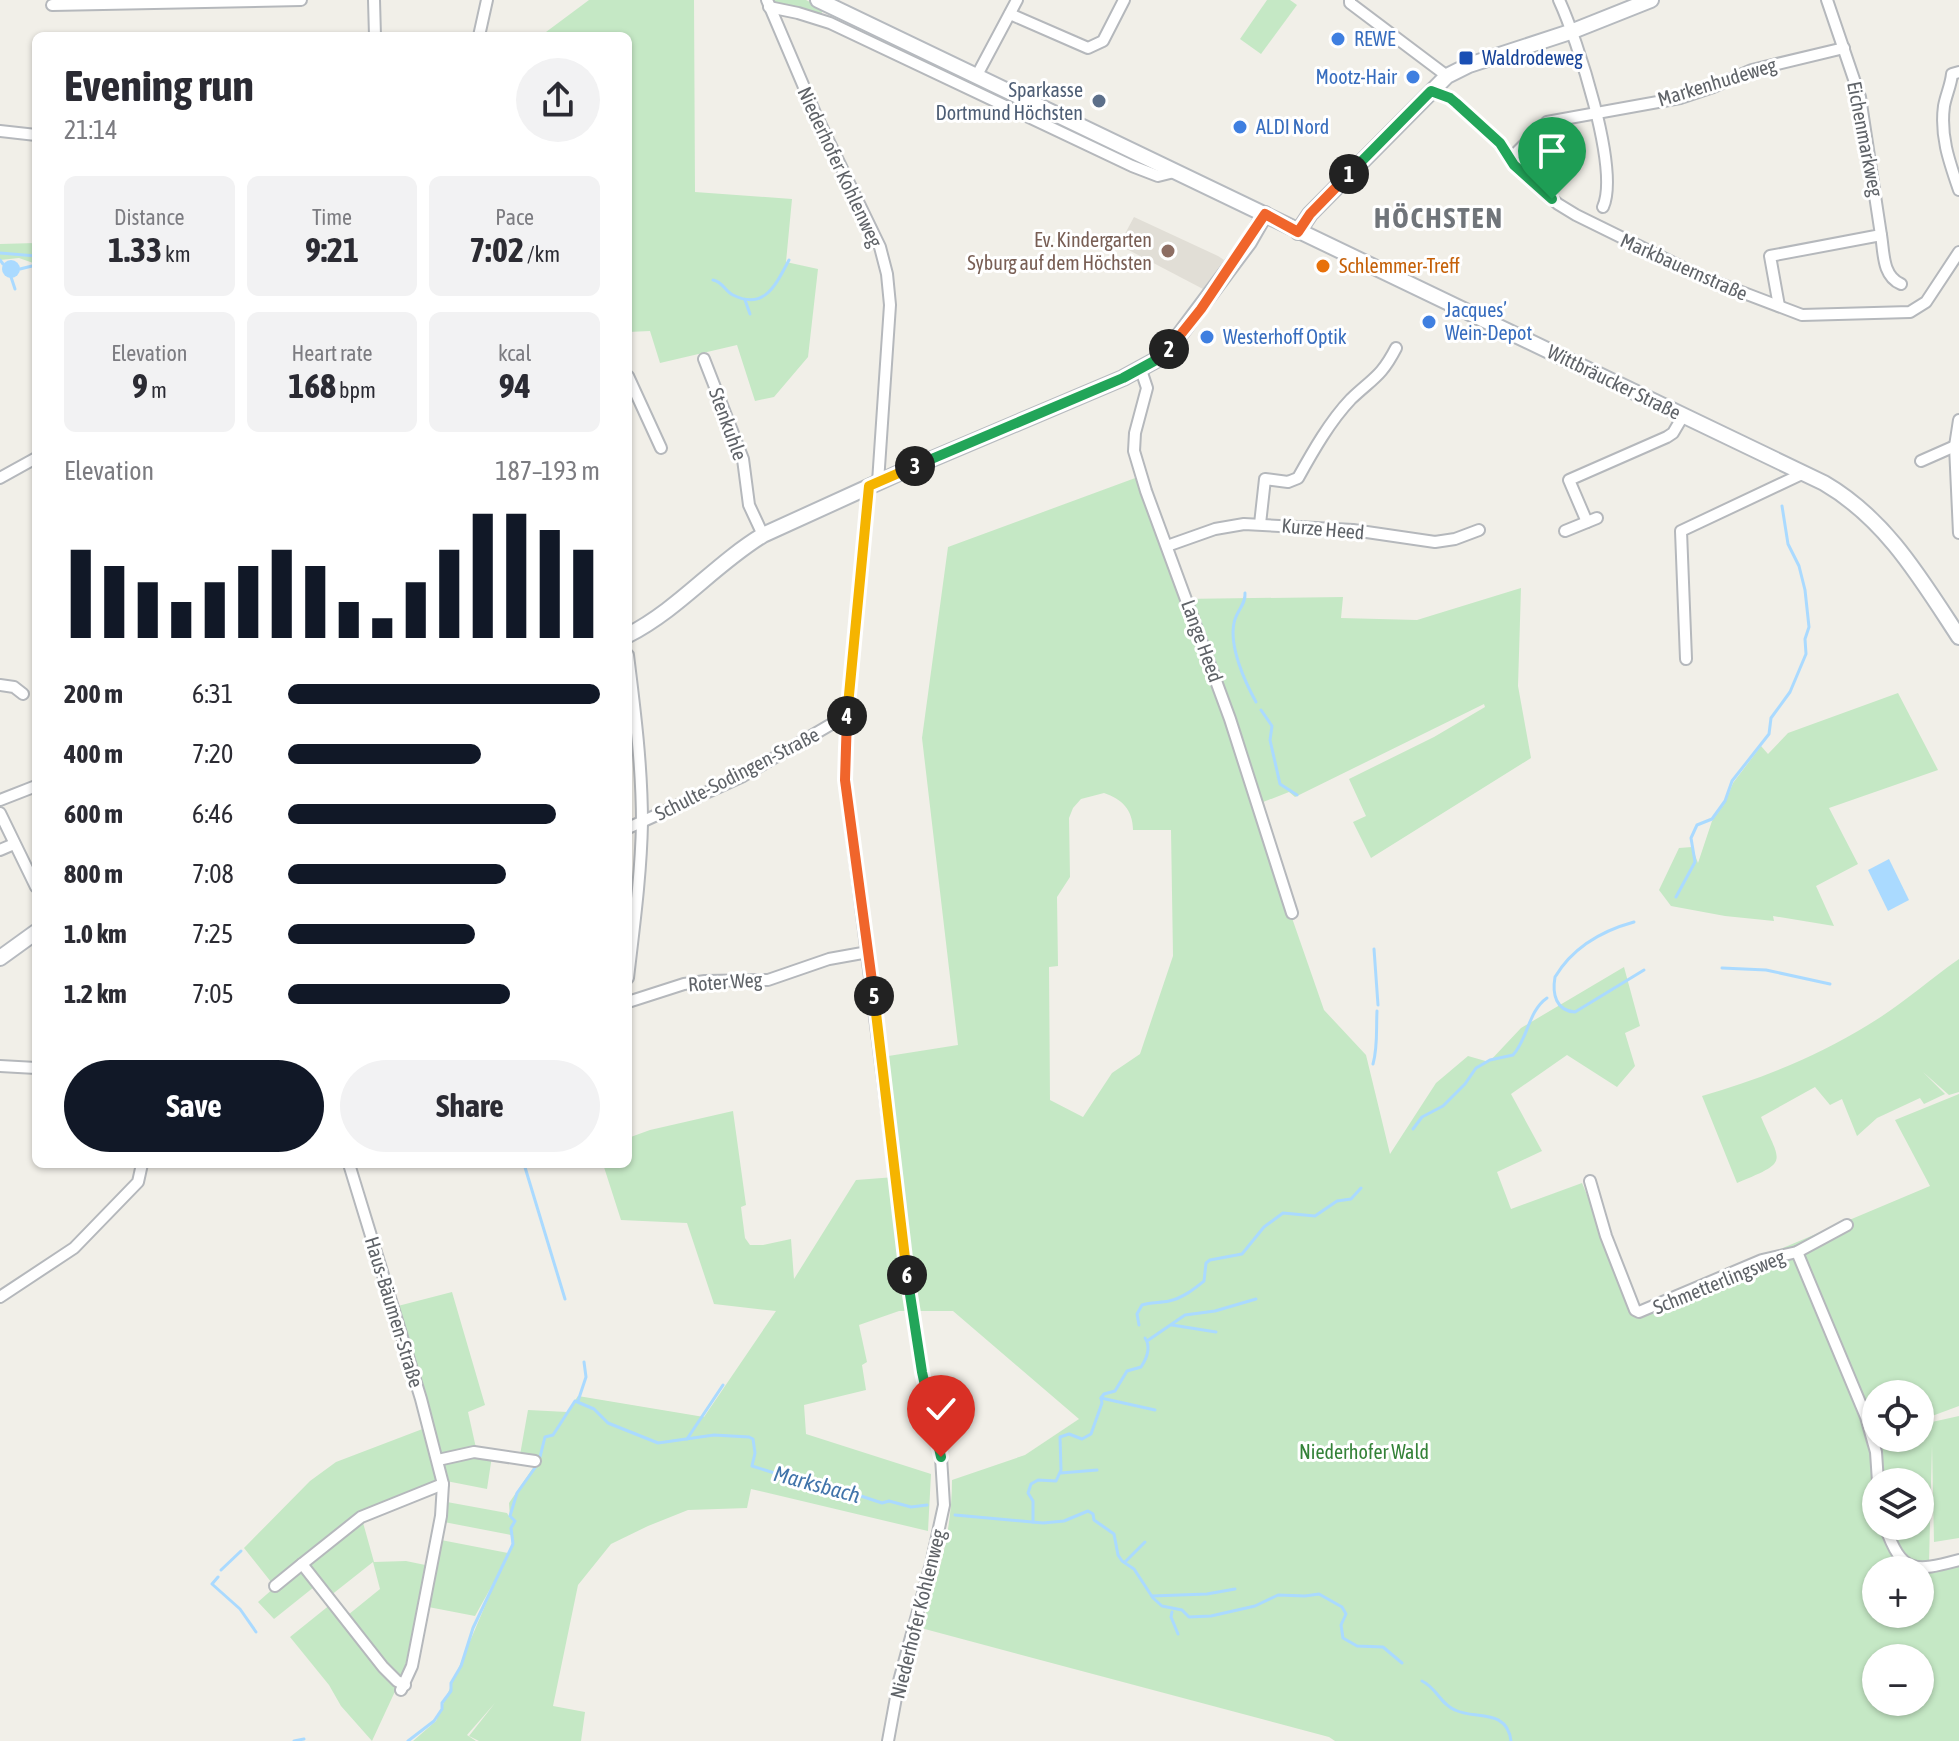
<!DOCTYPE html>
<meta charset="utf-8">
<style>
body{margin:0;font-family:"Asap Condensed",sans-serif;background:#f2f2f3;color:#2b2b33;height:100vh;display:flex;flex-direction:column;font-size:30px;white-space:nowrap}
*{box-sizing:border-box;margin:0}
p{font-size:26px;color:#7c7c81}
.icon{flex:none;width:44px;height:44px;fill:none;stroke:currentColor;stroke-width:2;stroke-linecap:round;stroke-linejoin:round}
.map{position:relative;flex:1;overflow:hidden}
.details{position:absolute;left:32px;top:32px;width:600px;height:1136px;display:flex;flex-direction:column;background:#fff;border-radius:12px;box-shadow:0 2px 6px #0004}
.details>*{flex:none}
.buttons{position:absolute;left:1862px;top:1380px;display:grid;gap:16px}
.buttons a{display:grid;place-items:center;width:72px;height:72px;border-radius:50%;background:#fff;box-shadow:0 2px 6px #0004;font-size:40px}
.pin{position:absolute;display:grid;place-items:center;width:68px;height:68px;color:#fff;margin:-82px -34px;border-radius:50% 50% 50% 0;rotate:-45deg;box-shadow:0 0 8px #0007}
.pin .icon{rotate:45deg}
.km{position:absolute;width:40px;height:40px;margin:-20px;border-radius:50%;background:#222;color:#fff;font-size:22px;line-height:40px;text-align:center}
.round{display:grid;place-items:center;flex:none;width:84px;height:84px;border-radius:42px;background:#f2f2f3}
.headline{display:flex;align-items:center;justify-content:space-between;height:136px;padding:0 32px}
h1{font-size:44px;font-weight:700;line-height:60px}
.stats{display:grid;grid-template-columns:repeat(3,1fr);gap:12px;height:136px;padding:8px 32px}
.stats div{display:grid;align-content:center;border-radius:12px;background:#f2f2f3;text-align:center}
.stats b{font-size:34px;font-weight:700}
.stats small{font-size:22px;font-weight:400}
.stats p{font-size:22px}
.chart{height:224px;padding:16px 32px}
.chart p{display:flex;justify-content:space-between}
.chart svg{width:100%;height:144px;margin-top:8px;stroke:#111827;stroke-width:6}
.action{display:flex;gap:16px;margin-top:auto;padding:16px 32px}
.action a{flex:1;height:92px;border-radius:48px;background:#111827;color:#fff;font-size:32px;font-weight:700;line-height:92px;text-align:center}
.action a+a{background:#f2f2f3;color:#2b2b33}
ul{padding:0 32px;list-style:none;font-size:26px}
li{display:grid;grid-template-columns:128px 96px 1fr;align-items:center;height:60px}
li i{height:20px;border-radius:10px;background:#111827}
.map>svg:first-child{display:block}
.education{fill:#e1ded6}
.green{fill:#c5e8c5;fill-rule:evenodd}
.water{fill:#aadaff}
.lines{fill:none;stroke-linecap:round;stroke-linejoin:round}
.stream{stroke:#aadaff;stroke-width:3}
.minor-casing{stroke:#b5b8bc;stroke-width:14}
.secondary-casing{stroke:#b6babf;stroke-width:18}
.minor{stroke:#fff;stroke-width:10}
.secondary{stroke:#fff;stroke-width:14}
.split-1-casing{stroke:#fff;stroke-width:16}
.split-2-casing{stroke:#fff;stroke-width:16}
.split-3-casing{stroke:#fff;stroke-width:16}
.split-4-casing{stroke:#fff;stroke-width:16}
.split-5-casing{stroke:#fff;stroke-width:16}
.split-6-casing{stroke:#fff;stroke-width:16}
.split-7-casing{stroke:#fff;stroke-width:16}
.split-1{stroke:#22a559;stroke-width:10}
.split-2{stroke:#f0652b;stroke-width:10}
.split-3{stroke:#22a559;stroke-width:10}
.split-4{stroke:#f5b400;stroke-width:10}
.split-5{stroke:#f0652b;stroke-width:10}
.split-6{stroke:#f5b400;stroke-width:10}
.split-7{stroke:#22a559;stroke-width:10}
.shop-dot{fill:#3f7fe0;stroke:#fff;stroke-width:3}
.transit-dot{fill:#1a4fb4;stroke:#fff;stroke-width:3}
.service-dot{fill:#5c6f8a;stroke:#fff;stroke-width:3}
.education-dot{fill:#8d6e63;stroke:#fff;stroke-width:3}
.food-dot{fill:#e8710a;stroke:#fff;stroke-width:3}
.labels{text-anchor:middle;stroke-width:6;stroke-linejoin:round;paint-order:stroke}
.shop-label{font-size:20px;fill:#366cbe;stroke:#fff;text-anchor:start}
.transit-label{font-size:20px;fill:#164399;stroke:#fff;text-anchor:start}
.street-label{font-size:20px;fill:#5f6368;stroke:#fff}
.service-label{font-size:20px;fill:#4e5e75;stroke:#fff;text-anchor:end}
.education-label{font-size:20px;fill:#785e54;stroke:#fff;text-anchor:end}
.food-label{font-size:20px;fill:#c56008;stroke:#fff;text-anchor:start}
.park-label{font-size:20px;fill:#348238;stroke:#fff}
.water-label{font-size:22px;font-style:italic;fill:#4174aa;stroke:#fff}
.district-label{font-size:28px;font-weight:bold;letter-spacing:2px;fill:#70757a;stroke:#fff}
</style>
<div class="map">
<svg width="1959" height="1741" viewBox="0 0 1959 1741">
<rect width="100%" height="100%" fill="#f1efe8"/>
<polygon class="education" points="1134,217 1218,256 1224,260 1203,289 1119,245"/>
<g class="green">
<polygon points="589,0 694,0 695,192 792,199 786,262 818,269 808,357 774,397 755,401 737,345 660,363 650,331 628,332 628,36 547,36 546,32"/>
<polygon points="773,0 806,0 824,9 819,17 775,4"/>
<polygon points="1267,0 1290,0 1297,5 1261,54 1240,39"/>
<polygon points="36,243 36,264 19,258 0,260 0,244"/>
<path d="M1138,477L1180,599L1343,597L1341,618L1417,620L1521,588L1518,686L1531,758L1371,858L1353,822L1366,816L1349,779L1434,737L1485,707L1484,704L1295,797L1289,792L1253,806L1324,1010L1366,1055L1390,1154L1436,1083L1468,1056L1489,1062L1521,1028L1624,967L1640,1026L1625,1033L1635,1066L1617,1087L1567,1055L1511,1094L1542,1151L1497,1172L1511,1209L1582,1183L1635,1310L1930,1186L1895,1120L1959,1094V1406L1932,1416V1422L1959,1416V1538L1934,1542L1932,1445L1929,1562L1959,1561V1741H1335L1329,1737L921,1628C938,1579 952,1532 952,1480L1025,1455L1079,1419L953,1311H899L859,1325L867,1362L862,1365L866,1390L804,1405L806,1434L931,1474L928,1531L751,1489L747,1508L688,1510L648,1526L611,1544L578,1585L553,1706L585,1712L581,1741H479L469,1736L495,1703L467,1735L476,1741H413L436,1721L499,1573L475,1616L418,1605L404,1672L372,1741L341,1706L329,1685L290,1637L331,1604L343,1619L380,1589L373,1562L330,1596L319,1583L274,1619L258,1602L275,1587L244,1548L310,1481L336,1462L433,1425L418,1371L394,1307L452,1292L485,1405L468,1412L476,1448L492,1456L487,1489L436,1479L432,1486L362,1519L374,1562L406,1561L435,1567L441,1540L508,1553L512,1545L511,1535L444,1522L447,1502L507,1513L510,1518L509,1503L535,1465L520,1455L528,1410L567,1412L578,1396L704,1417L776,1311L714,1304L687,1223L621,1220L603,1164H628V1138L650,1130L733,1111L746,1205L741,1207L745,1238L750,1245H763L791,1239L794,1279L856,1180L895,1177L882,1057L958,1045L922,738L948,547ZM1104,793C1122,799 1133,810 1133,830H1171L1173,956L1140,1054L1112,1073L1083,1117L1050,1100L1049,967L1058,966L1057,897L1070,877L1069,818L1073,808L1081,799ZM1876,1394H1920V1438H1876ZM1876,1482H1920V1526H1876ZM1876,1570H1920V1614H1876ZM1876,1658H1920V1702H1876Z"/>
<polygon points="1898,693 1938,770 1829,808 1858,864 1816,886 1834,926 1773,916 1774,921 1725,916 1671,906 1659,890 1679,848 1692,847 1698,863 1712,821 1725,803 1733,783 1761,746 1768,754 1788,733"/>
<path d="M1959,959V1092L1949,1095L1923,1072L1945,1094L1924,1104L1920,1098L1877,1118L1857,1136L1842,1099L1830,1105L1815,1087L1761,1117C1781,1164 1790,1161 1737,1183L1702,1096C1761,1079 1816,1057 1868,1025C1900,1006 1929,980 1959,959Z"/>
</g>
<g class="water">
<circle cx="11" cy="269" r="9"/>
<polygon points="1889,859 1909,900 1888,911 1868,870"/>
</g>
<g class="lines">
<g class="stream">
<polyline points="0,253 36,256"/>
<polyline points="0,260 3,264"/>
<polyline points="20,269 36,265"/>
<polyline points="11,277 15,289"/>
<path d="M713,280C723,282 725,291 733,295C765,311 776,284 789,260"/>
<polyline points="745,300 750,314"/>
<path d="M1245,593C1246,605 1236,611 1234,623C1229,647 1245,682 1256,702"/>
<polyline points="1261,710 1272,726 1270,740 1280,784 1297,795"/>
<polyline points="1676,897 1695,862 1691,838 1697,825 1712,819 1725,801 1732,781 1769,734 1771,718 1790,692 1806,654 1805,639 1809,627 1805,590 1799,566 1788,544 1782,506"/>
<path d="M1634,922C1601,931 1573,947 1555,977C1552,994 1556,1011 1575,1012L1644,970"/>
<polyline points="1374,949 1378,1005"/>
<polyline points="1722,968 1766,970 1830,984"/>
<path d="M1373,1064C1378,1046 1376,1029 1377,1011"/>
<path d="M1413,1129L1422,1117L1443,1106L1465,1084L1476,1068L1490,1060L1513,1055C1528,1039 1528,1011 1547,998"/>
<polyline points="524,1164 565,1299"/>
<path d="M1139,1325L1137,1314L1142,1305C1151,1302 1160,1303 1169,1301C1183,1298 1194,1289 1204,1281L1206,1263L1210,1260L1242,1254L1264,1227L1283,1213L1315,1216L1337,1201L1351,1199L1361,1188"/>
<polyline points="1172,1325 1216,1332"/>
<polyline points="1147,1341 1185,1315 1215,1311 1256,1299"/>
<polyline points="1101,1398 1155,1410"/>
<polyline points="578,1401 586,1377 584,1362"/>
<polyline points="687,1439 723,1385"/>
<polyline points="540,1457 545,1437 553,1435 575,1401 594,1409 608,1423 658,1443 714,1435 749,1437 753,1439 755,1453 752,1466 835,1492 855,1494 882,1503 889,1501 911,1507 927,1505"/>
<polyline points="1061,1473 1097,1470"/>
<polyline points="955,1515 1043,1523 1064,1521 1088,1511 1093,1514 1094,1520 1114,1534 1118,1555 1122,1561 1134,1569 1153,1598 1162,1606 1182,1610 1189,1617 1211,1616 1255,1606 1278,1595 1305,1596 1319,1594 1342,1607 1346,1614 1341,1625 1343,1638 1357,1646 1383,1647 1402,1663"/>
<path d="M1033,1522V1501L1028,1493L1031,1484L1038,1480L1056,1481L1061,1470L1060,1437L1069,1434L1082,1439L1091,1434L1102,1403L1101,1398L1104,1394L1115,1391L1127,1371L1141,1367C1147,1358 1151,1347 1145,1338"/>
<polyline points="1125,1562 1145,1542"/>
<polyline points="221,1570 241,1551"/>
<polyline points="218,1577 212,1584 240,1609 256,1632"/>
<polyline points="1152,1596 1207,1594 1235,1589"/>
<polyline points="1172,1612 1171,1617 1178,1634"/>
<path d="M1422,1681C1437,1688 1440,1704 1455,1710C1475,1720 1507,1708 1511,1741"/>
<polyline points="294,1741 304,1739"/>
<polyline points="408,1741 434,1721 442,1709 442,1703 451,1691 451,1683 461,1666 473,1628 513,1544 511,1528 515,1521 510,1516 517,1493 537,1465"/>
</g>
<g class="minor-casing">
<g id="minor">
<polyline points="374,0 375,36"/>
<polyline points="767,0 815,113 880,247 887,274 890,305 878,482"/>
<polyline points="1350,0 1350,3 1447,76"/>
<path d="M1559,0C1577,39 1620,169 1603,207"/>
<polyline points="52,5 301,0"/>
<polyline points="769,7 798,13 830,23 1132,166 1158,176 1174,172"/>
<polyline points="1010,14 1088,48 1103,41 1124,0"/>
<polyline points="479,36 487,0"/>
<path d="M1959,72L1952,74C1951,85 1946,95 1944,106C1940,136 1949,161 1959,190"/>
<polyline points="976,77 1017,0"/>
<polyline points="1431,91 1450,98 1500,143 1514,165 1558,204 1576,215 1702,277 1802,315 1910,312 1926,302 1959,252"/>
<polyline points="0,131 36,135"/>
<polyline points="1510,159 1547,122 1680,98 1713,87 1752,70 1844,48"/>
<path d="M1881,235C1884,252 1882,276 1901,284"/>
<polyline points="1779,306 1770,256 1881,235 1860,97 1827,0"/>
<polyline points="704,359 743,459 749,505 763,535"/>
<polyline points="1141,370 1147,388 1135,433 1134,451 1146,491 1230,719 1292,913"/>
<polyline points="628,376 661,448"/>
<polyline points="1959,420 1955,446 1959,533"/>
<polyline points="1921,461 1955,446"/>
<polyline points="0,478 36,458"/>
<polyline points="869,486 846,726 845,780 912,1309 922,1372 941,1457 944,1505 932,1560 899,1681 888,1741"/>
<polyline points="1587,522 1569,480 1667,437 1673,433 1683,416"/>
<path d="M1260,524L1265,479L1288,482L1298,478C1313,451 1330,421 1351,399C1373,378 1381,377 1396,348"/>
<polyline points="1565,531 1597,518"/>
<polyline points="1167,546 1215,529 1244,524 1353,530 1435,542 1455,539 1479,530"/>
<path d="M628,655C635,711 642,767 642,823C641,875 634,926 628,978"/>
<polyline points="1686,659 1681,531 1804,473"/>
<polyline points="0,685 14,687 23,694"/>
<polyline points="0,800 36,786"/>
<polyline points="0,813 36,887"/>
<polyline points="628,828 743,776 835,722 847,721"/>
<polyline points="0,850 14,844"/>
<polyline points="628,1002 684,984 705,981 768,980 829,959 868,952"/>
<polyline points="0,1066 36,1068"/>
<polyline points="349,1164 421,1399 443,1484 441,1516 412,1666 401,1690"/>
<polyline points="1590,1181 1606,1236 1635,1310 1639,1312 1762,1260 1797,1252 1847,1225"/>
<polyline points="1797,1252 1866,1417 1876,1452 1878,1482"/>
<polyline points="0,1297 74,1248 138,1182 142,1164"/>
<polyline points="438,1460 474,1452 535,1461"/>
<path d="M1885,1526C1902,1574 1914,1572 1959,1560"/>
<polyline points="275,1586 302,1564"/>
<polyline points="405,1685 397,1681 383,1667 302,1564 361,1517 443,1484"/>
</g>
</g>
<g class="secondary-casing">
<g id="secondary">
<path d="M818,0L1824,483C1886,519 1921,579 1959,637"/>
<polyline points="1298,232 1310,214 1447,76 1469,65 1573,31 1651,0"/>
<path d="M628,635C679,609 715,564 763,535L899,473L1123,378L1156,360L1172,345L1249,242L1265,214"/>
<polyline points="0,958 36,932"/>
</g>
</g>
<use href="#minor" class="minor"/>
<use href="#secondary" class="secondary"/>
</g>
<g class="lines">
<g class="split-1-casing">
<polyline id="split-1" points="1349,174 1431,91 1450,98 1456,103 1500,143 1514,165 1552,199"/>
</g>
<g class="split-2-casing">
<polyline id="split-2" points="1169,349 1201,309 1265,214 1298,232 1310,214 1349,174"/>
</g>
<g class="split-3-casing">
<polyline id="split-3" points="915,466 1123,378 1156,360 1169,349"/>
</g>
<g class="split-4-casing">
<polyline id="split-4" points="847,716 869,486 915,466"/>
</g>
<g class="split-5-casing">
<polyline id="split-5" points="847,716 845,780 874,996"/>
</g>
<g class="split-6-casing">
<polyline id="split-6" points="874,996 907,1275"/>
</g>
<g class="split-7-casing">
<polyline id="split-7" points="907,1275 922,1372 941,1457"/>
</g>
<use href="#split-1" class="split-1"/>
<use href="#split-2" class="split-2"/>
<use href="#split-3" class="split-3"/>
<use href="#split-4" class="split-4"/>
<use href="#split-5" class="split-5"/>
<use href="#split-6" class="split-6"/>
<use href="#split-7" class="split-7"/>
</g>
<g class="shop-dot">
<circle cx="1338" cy="39" r="8"/>
<circle cx="1413" cy="77" r="8"/>
<circle cx="1240" cy="127" r="8"/>
<circle cx="1429" cy="322" r="8"/>
<circle cx="1207" cy="337" r="8"/>
</g>
<rect class="transit-dot" x="1458" y="50" width="16" height="16" rx="4"/>
<circle class="service-dot" cx="1099" cy="101" r="8"/>
<circle class="education-dot" cx="1168" cy="251" r="8"/>
<circle class="food-dot" cx="1323" cy="266" r="8"/>
<g class="labels">
<g class="shop-label">
<text x="1354" y="46">REWE</text>
<text x="1397" y="84" text-anchor="end">Mootz-Hair</text>
<text x="1256" y="134">ALDI Nord</text>
<text x="1445" y="317">Jacques’<tspan x="1445" dy="23">Wein-Depot</tspan></text>
<text x="1223" y="344">Westerhoff Optik</text>
</g>
<g class="transit-label">
<text x="1482" y="65">Waldrodeweg</text>
</g>
<g class="street-label">
<text transform="translate(1717 82) rotate(-17)" y="7">Markenhudeweg</text>
<text transform="translate(1865 139) rotate(79)" y="7">Eichenmarkweg</text>
<text transform="translate(840 167) rotate(65)" y="7">Niederhofer Kohlenweg</text>
<text transform="translate(1684 267) rotate(24)" y="7">Markbauernstraße</text>
<text transform="translate(1614 382) rotate(26)" y="7">Wittbräucker Straße</text>
<text transform="translate(728 424) rotate(70)" y="7">Stenkuhle</text>
<text transform="translate(1323 529) rotate(5)" y="7">Kurze Heed</text>
<text transform="translate(1202 641) rotate(70)" y="7">Lange Heed</text>
<text transform="translate(737 774) rotate(-27)" y="7">Schulte-Sodingen-Straße</text>
<text transform="translate(725 982) rotate(-4)" y="7">Roter Weg</text>
<text transform="translate(1719 1282) rotate(-22)" y="7">Schmetterlingsweg</text>
<text transform="translate(394 1312) rotate(73)" y="7">Haus-Bäumen-Straße</text>
<text transform="translate(918 1614) rotate(-76)" y="7">Niederhofer Kohlenweg</text>
</g>
<g class="service-label">
<text x="1083" y="97">Sparkasse<tspan x="1083" dy="23">Dortmund Höchsten</tspan></text>
</g>
<g class="education-label">
<text x="1152" y="247">Ev. Kindergarten<tspan x="1152" dy="23">Syburg auf dem Höchsten</tspan></text>
</g>
<g class="food-label">
<text x="1339" y="273">Schlemmer-Treff</text>
</g>
<g class="park-label">
<text x="1364" y="1459">Niederhofer Wald</text>
</g>
<g class="water-label">
<text transform="translate(817 1484) rotate(15)" y="8">Marksbach</text>
</g>
<g class="district-label">
<text x="1439" y="228">HÖCHSTEN</text>
</g>
</g>
</svg>
<div class="buttons">
<a><svg class="icon" aria-label="locate" viewBox="0 0 24 24"><circle cx="12" cy="12" r="6"/><path d="M12 2v4M12 18v4M2 12h4M18 12h4"/></svg></a>
<a><svg class="icon" aria-label="layers" viewBox="0 0 24 24"><path d="M12 4l9 5-9 5-9-5zM3 14l9 5 9-5"/></svg></a>
<a>+</a>
<a>−</a>
</div>
<div class="pin" style="left:1552px;top:199px;background:#1e9e55"><svg class="icon" aria-label="arrive" viewBox="0 0 24 24"><path d="M6 21V4h12l-3 4 3 4H6"/></svg></div>
<div class="pin" style="left:941px;top:1457px;background:#d93025"><svg class="icon" aria-label="check" viewBox="0 0 24 24"><path d="M5 12l5 5 9-10"/></svg></div>
<b class="km" style="left:1349px;top:174px">1</b>
<b class="km" style="left:1169px;top:349px">2</b>
<b class="km" style="left:915px;top:466px">3</b>
<b class="km" style="left:847px;top:716px">4</b>
<b class="km" style="left:874px;top:996px">5</b>
<b class="km" style="left:907px;top:1275px">6</b>
<section class="details">
<div class="headline"><div><h1>Evening run</h1><p>21:14</p></div><a class="round"><svg class="icon" aria-label="share" viewBox="0 0 24 24"><path d="M12 15V3M7 8l5-5 5 5M5 13v7h14v-7"/></svg></a></div>
<div class="stats">
<div><p>Distance</p><b>1.33<small> km</small></b></div>
<div><p>Time</p><b>9:21</b></div>
<div><p>Pace</p><b>7:02<small> /km</small></b></div>
</div>
<div class="stats">
<div><p>Elevation</p><b>9<small> m</small></b></div>
<div><p>Heart rate</p><b>168<small> bpm</small></b></div>
<div><p>kcal</p><b>94</b></div>
</div>
<div class="chart"><p><span>Elevation</span>187–193 m</p>
<svg viewBox="0 0 160 44" preserveAspectRatio="none"><path d="M5 44V17M15 44V22M25 44V27M35 44V33M45 44V27M55 44V22M65 44V17M75 44V22M85 44V33M95 44V38M105 44V27M115 44V17M125 44V6M135 44V6M145 44V11M155 44V17"/></svg>
</div>
<ul>
<li><b>200 m</b>6:31<i style="width:100%"></i></li>
<li><b>400 m</b>7:20<i style="width:62%"></i></li>
<li><b>600 m</b>6:46<i style="width:86%"></i></li>
<li><b>800 m</b>7:08<i style="width:70%"></i></li>
<li><b>1.0 km</b>7:25<i style="width:60%"></i></li>
<li><b>1.2 km</b>7:05<i style="width:71%"></i></li>
</ul>
<div class="action"><a>Save</a><a>Share</a></div>
</section>
</div>
